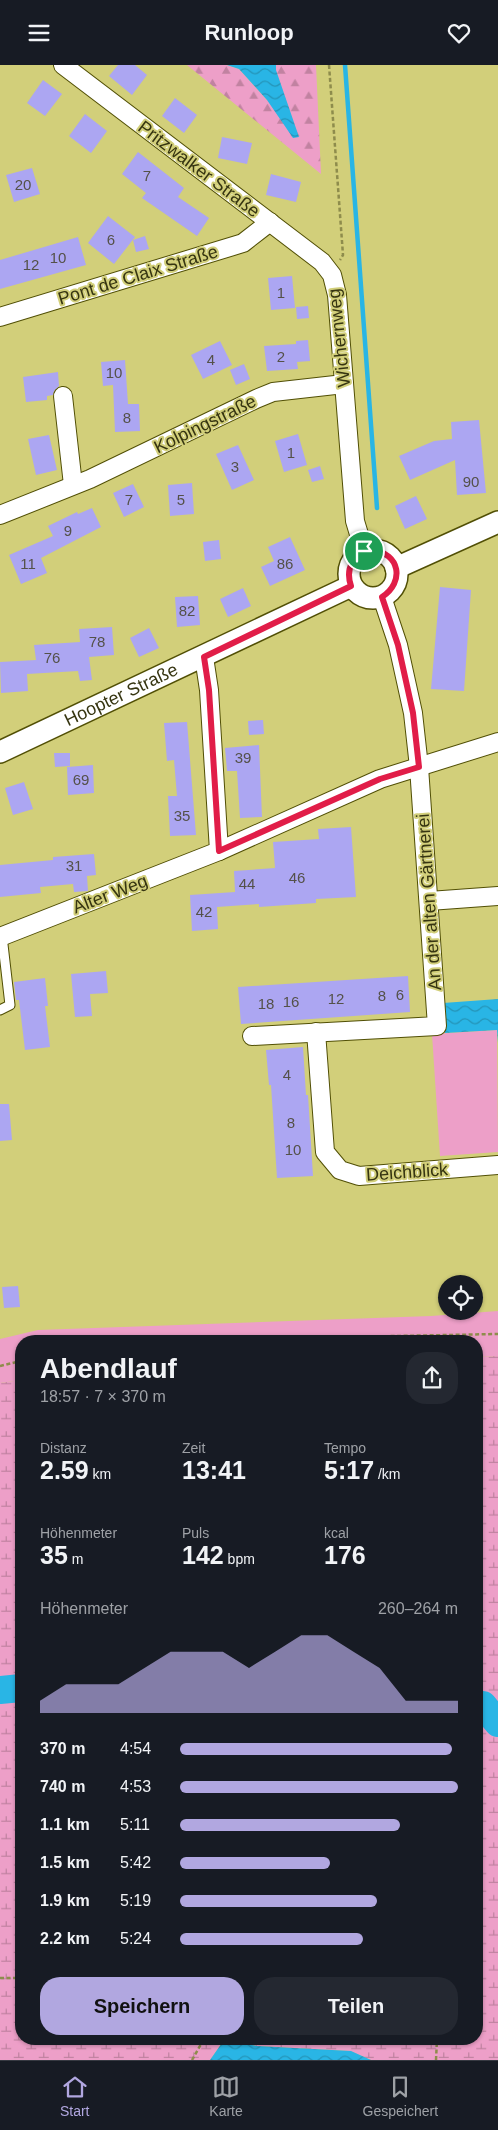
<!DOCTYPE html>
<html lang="de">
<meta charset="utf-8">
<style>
body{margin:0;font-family:Helvetica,sans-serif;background:#242831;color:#f1f3f6;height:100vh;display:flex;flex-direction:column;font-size:19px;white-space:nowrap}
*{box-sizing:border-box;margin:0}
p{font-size:16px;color:#9ea1a6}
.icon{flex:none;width:28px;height:28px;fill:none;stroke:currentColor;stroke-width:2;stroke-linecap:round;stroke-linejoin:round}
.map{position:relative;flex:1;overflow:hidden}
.side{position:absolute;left:15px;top:1270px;width:468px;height:710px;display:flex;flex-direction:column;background:#171b24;border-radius:20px;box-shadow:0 1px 4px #0004}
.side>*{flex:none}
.controls{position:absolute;left:438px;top:1210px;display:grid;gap:10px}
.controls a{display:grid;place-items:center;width:45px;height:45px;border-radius:50%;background:#171b24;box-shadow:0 1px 4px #0004;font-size:25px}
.pin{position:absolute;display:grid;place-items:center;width:42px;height:42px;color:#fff;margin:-21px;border:2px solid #fff;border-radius:50%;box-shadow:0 1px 5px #0007}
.round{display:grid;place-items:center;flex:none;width:52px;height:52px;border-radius:20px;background:#242831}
.head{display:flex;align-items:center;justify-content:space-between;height:85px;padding:0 25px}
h1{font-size:28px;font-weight:700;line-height:38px}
.figures{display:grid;grid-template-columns:repeat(3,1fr);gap:8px;height:85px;padding:5px 25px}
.figures div{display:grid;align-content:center}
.figures b{font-size:25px;font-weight:700}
.figures small{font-size:14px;font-weight:400}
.figures p{font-size:14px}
.chart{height:140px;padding:10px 25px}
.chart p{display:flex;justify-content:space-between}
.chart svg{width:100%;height:90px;margin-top:5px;fill:#b1a7e0;opacity:.7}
.action{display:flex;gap:10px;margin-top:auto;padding:10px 25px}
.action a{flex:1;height:58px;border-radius:20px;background:#b1a7e0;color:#111;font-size:20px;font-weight:700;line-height:58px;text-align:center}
.action a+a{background:#242831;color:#f1f3f6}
ul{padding:0 25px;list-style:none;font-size:16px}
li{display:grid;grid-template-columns:80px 60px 1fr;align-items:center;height:38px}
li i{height:12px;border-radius:6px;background:#b1a7e0}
header{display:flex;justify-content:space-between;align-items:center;height:65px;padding:0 25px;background:#171b24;font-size:22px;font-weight:700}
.menu{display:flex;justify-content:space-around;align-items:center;height:70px;border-top:1px solid #363941;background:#171b24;font-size:14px;color:#9ea1a6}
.menu a{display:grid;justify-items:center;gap:2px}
.menu .on{color:#b1a7e0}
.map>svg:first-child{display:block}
.forest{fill:url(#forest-firs)}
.wetland{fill:url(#wetland-marsh)}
.green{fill:#ed9fc8}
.water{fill:url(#water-waves)}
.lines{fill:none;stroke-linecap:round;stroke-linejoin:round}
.stream{stroke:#29b5e5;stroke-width:4.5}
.river{stroke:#29b5e5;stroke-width:28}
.building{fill:#aca6f2}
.service-casing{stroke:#514f05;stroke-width:11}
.minor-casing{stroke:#514f05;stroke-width:20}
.tertiary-casing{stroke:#514f05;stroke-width:24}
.path{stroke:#8e8c4c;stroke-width:2.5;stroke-dasharray:4 2.5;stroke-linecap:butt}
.service{stroke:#fff;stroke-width:9}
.minor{stroke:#fff;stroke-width:18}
.tertiary{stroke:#fff;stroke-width:21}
.route-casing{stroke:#fff;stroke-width:10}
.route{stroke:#e11d48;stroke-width:6}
.labels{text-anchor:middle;stroke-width:4;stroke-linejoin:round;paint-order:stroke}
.number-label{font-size:15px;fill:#545149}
.street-label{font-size:18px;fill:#363511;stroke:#d2cf7a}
</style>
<header><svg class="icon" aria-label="menu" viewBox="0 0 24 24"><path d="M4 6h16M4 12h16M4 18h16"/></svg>Runloop<svg class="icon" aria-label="heart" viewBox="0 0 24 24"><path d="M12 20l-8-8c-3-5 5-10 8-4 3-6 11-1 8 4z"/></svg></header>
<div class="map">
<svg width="498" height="1995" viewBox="0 0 498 1995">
<defs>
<pattern id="forest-firs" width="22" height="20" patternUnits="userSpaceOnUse" patternTransform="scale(1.25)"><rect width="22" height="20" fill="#ed9fc8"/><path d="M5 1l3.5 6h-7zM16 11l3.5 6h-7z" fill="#c182a1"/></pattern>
<pattern id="wetland-marsh" width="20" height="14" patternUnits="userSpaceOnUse" patternTransform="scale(1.25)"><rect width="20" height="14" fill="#ed9fc8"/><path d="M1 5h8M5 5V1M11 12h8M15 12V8" fill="none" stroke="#c182a1"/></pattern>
<pattern id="water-waves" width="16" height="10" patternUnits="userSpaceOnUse" patternTransform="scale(1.25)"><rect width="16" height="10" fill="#29b5e5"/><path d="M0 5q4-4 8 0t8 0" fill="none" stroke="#2494b8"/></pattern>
</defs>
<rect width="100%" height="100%" fill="#d2cf7a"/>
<polygon class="forest" points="187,0 227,0 239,4 267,35 276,0 316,0 321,109"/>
<polygon class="wetland" points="498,1291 498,1995 371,1995 350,1986 257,1981 224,1975 210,1995 0,1995 0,1318 21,1315 21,1974 476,1974 476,1292"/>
<g class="green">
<polygon points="497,965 498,1087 440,1091 432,969"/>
<polygon points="498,1246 498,1291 476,1292 476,1276 21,1276 21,1315 0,1318 0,1274 38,1265 431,1251"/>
</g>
<g class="water">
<polygon points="227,0 276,0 276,5 299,72 293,73 267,35 239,4"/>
<polygon points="498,934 498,978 497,965 445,968 443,938"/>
<polygon points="224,1975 257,1981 351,1986 371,1995 210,1995"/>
</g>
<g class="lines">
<polyline class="stream" points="345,0 377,443"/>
<g class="river">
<polyline points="0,1625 21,1623"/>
<polyline points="476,1639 483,1640 498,1658"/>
</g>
</g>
<g class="building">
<polygon points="118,0 135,0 147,10 132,30 109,11"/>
<polygon points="43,15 62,29 45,51 27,38"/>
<polygon points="175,33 197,50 184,68 162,51"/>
<polygon points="85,49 107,66 91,88 69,71"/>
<polygon points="222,72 252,78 247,99 218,93"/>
<polygon points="138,87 184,123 178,132 209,153 197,171 142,133 146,128 122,109"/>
<polygon points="32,103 40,129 14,137 6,110"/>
<polygon points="271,109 301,117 296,137 266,130"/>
<polygon points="108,151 135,172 114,199 88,178"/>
<polygon points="145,171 149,184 136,187 133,175"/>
<polygon points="78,172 86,200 0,224 0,195"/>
<polygon points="292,211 295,243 271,245 268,213"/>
<polygon points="308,241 309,253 297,254 296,242"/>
<polygon points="308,275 310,296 297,297 298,304 267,306 264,281 296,279 296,276"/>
<polygon points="220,276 232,300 203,314 191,290"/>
<polygon points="125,295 128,339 139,339 140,366 115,367 113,320 103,321 101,297"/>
<polygon points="244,299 250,314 236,320 230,305"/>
<polygon points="58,307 59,321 54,326 53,330 47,331 47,335 26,337 23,312"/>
<polygon points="479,355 486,428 457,430 455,395 410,415 399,391 434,376 452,374 451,357"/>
<polygon points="298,369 307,400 284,407 275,376"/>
<polygon points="49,370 57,405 36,410 28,374"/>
<polygon points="238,380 254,415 232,425 216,389"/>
<polygon points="320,401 324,414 312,417 308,405"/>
<polygon points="192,418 194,449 170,451 168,420"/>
<polygon points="133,419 144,442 124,452 113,428"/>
<polygon points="416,431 427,454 405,464 395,441"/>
<polygon points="92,443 101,462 41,493 47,508 21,519 9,490 53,471 48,461 77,447 78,449"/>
<polygon points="290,472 305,505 270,521 261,502 274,496 268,482"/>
<polygon points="219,475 221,494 205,496 203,477"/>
<polygon points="440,522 471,525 464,626 431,624"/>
<polygon points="243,523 251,541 228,552 220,534"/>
<polygon points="198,531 200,560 177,562 175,532"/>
<polygon points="112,562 114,590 89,592 92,615 80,616 78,606 27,609 28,626 1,628 0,597 36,595 34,580 80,577 79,564"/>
<polygon points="149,563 159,583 139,592 130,573"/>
<polygon points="263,655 264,669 249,670 248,656"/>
<polygon points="187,657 196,770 170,771 168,731 177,731 174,695 167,696 164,658"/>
<polygon points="259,680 262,752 240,753 237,706 227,706 225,683"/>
<polygon points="54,688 70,688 70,701 55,702"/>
<polygon points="93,700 94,728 68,730 67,702"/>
<polygon points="24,717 33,744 13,750 5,723"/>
<polygon points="351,762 356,832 316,834 316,838 259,842 259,839 217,842 218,864 192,866 190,830 235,827 234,806 275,803 273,777 319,774 318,764"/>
<polygon points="94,789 96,810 87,811 88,826 74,827 73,819 40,822 41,828 0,832 0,800 53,795 53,792"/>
<polygon points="106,906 108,928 90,929 92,951 75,952 71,909"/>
<polygon points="408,911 410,947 241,959 238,922"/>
<polygon points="45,913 48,941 45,941 50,982 25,985 19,935 16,935 14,917"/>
<polygon points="303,982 306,1030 308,1030 313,1111 277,1113 271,1020 269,1020 266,985"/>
<polygon points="0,1039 9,1039 12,1075 0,1076"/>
<polygon points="18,1221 20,1242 4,1243 2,1222"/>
</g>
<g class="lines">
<g class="service-casing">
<polyline id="service" points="0,945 10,940 2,871"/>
</g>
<g class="minor-casing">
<g id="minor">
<polyline points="63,0 322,197 332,210 337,230 355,456 364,486"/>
<polyline points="0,252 243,178 270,157"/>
<polyline points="63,331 73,420"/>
<polyline points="0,450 90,414 256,334 273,327 344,319"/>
<polyline points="219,786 380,714 498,677"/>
<polyline points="429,836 498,831"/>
<polyline points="0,872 219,786 209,625 204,592"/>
<polyline points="316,967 325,1087 340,1105 359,1111 498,1100"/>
<polyline points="252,971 437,961 419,702 413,648 398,580 382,532"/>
</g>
</g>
<g class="tertiary-casing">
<g id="tertiary">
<circle cx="373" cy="509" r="24"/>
<polyline points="396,503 498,457"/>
<path id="s1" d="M0,687L351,521"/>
</g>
</g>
<g class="path">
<polyline points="329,0 343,190 340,195"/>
<polyline points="118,1276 132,1273 245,1274 498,1269"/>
<polyline points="0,1301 21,1296"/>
<polyline points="0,1913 21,1913"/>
<polyline points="192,1995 204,1974"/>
<polyline points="436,1995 437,1974"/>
</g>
<use href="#service" class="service"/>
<use href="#minor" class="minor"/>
<use href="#tertiary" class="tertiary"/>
</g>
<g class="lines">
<g class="route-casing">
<path id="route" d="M372,485C400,488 405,517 382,532L398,580L413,648L419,702L380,714L219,786L209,625L204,592L351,521C345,503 353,489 372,485Z"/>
</g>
<use href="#route" class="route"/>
</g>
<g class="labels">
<g class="number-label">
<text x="147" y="116">7</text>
<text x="23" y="125">20</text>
<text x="111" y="180">6</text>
<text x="58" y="198">10</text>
<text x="31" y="205">12</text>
<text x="281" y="233">1</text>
<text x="281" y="297">2</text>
<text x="211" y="300">4</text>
<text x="114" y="313">10</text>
<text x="127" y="358">8</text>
<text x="291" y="393">1</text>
<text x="235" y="407">3</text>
<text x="471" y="422">90</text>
<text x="129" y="440">7</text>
<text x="181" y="440">5</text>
<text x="68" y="471">9</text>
<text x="28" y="504">11</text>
<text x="285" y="504">86</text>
<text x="187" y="551">82</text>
<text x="97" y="582">78</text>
<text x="52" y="598">76</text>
<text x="243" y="698">39</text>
<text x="81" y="720">69</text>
<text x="182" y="756">35</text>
<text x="74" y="806">31</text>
<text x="297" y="818">46</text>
<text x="247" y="824">44</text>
<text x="204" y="852">42</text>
<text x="400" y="935">6</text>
<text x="382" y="936">8</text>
<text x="336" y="939">12</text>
<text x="291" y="942">16</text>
<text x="266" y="944">18</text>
<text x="287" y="1015">4</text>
<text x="291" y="1063">8</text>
<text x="293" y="1090">10</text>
</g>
<g class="street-label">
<text transform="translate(199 104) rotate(37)" y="6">Pritzwalker Straße</text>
<text transform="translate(138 210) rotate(-17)" y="6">Pont de Claix Straße</text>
<text transform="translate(339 273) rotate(-96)" y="6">Wichernweg</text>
<text transform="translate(205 359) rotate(-26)" y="6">Kolpingstraße</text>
<text dy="6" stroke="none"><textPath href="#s1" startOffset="134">Hoopter Straße</textPath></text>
<text transform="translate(110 829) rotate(-21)" y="6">Alter Weg</text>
<text transform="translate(429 837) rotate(-94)" y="6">An der alten Gärtnerei</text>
<text transform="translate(407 1107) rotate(-4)" y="6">Deichblick</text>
</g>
</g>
</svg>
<div class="controls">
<a><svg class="icon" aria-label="locate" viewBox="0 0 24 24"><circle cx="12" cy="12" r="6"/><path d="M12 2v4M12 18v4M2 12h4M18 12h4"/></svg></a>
</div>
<div class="pin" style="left:364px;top:486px;background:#1e9e55"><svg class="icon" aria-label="arrive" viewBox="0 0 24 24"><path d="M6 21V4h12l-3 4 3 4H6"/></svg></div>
<section class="side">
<div class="head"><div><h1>Abendlauf</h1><p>18:57 · 7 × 370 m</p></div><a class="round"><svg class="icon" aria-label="share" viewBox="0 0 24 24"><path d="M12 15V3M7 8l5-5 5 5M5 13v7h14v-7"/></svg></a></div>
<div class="figures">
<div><p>Distanz</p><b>2.59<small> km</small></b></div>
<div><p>Zeit</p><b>13:41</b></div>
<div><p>Tempo</p><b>5:17<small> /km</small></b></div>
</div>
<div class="figures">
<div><p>Höhenmeter</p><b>35<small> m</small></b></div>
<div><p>Puls</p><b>142<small> bpm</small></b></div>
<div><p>kcal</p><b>176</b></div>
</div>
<div class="chart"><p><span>Höhenmeter</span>260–264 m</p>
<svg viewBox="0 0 160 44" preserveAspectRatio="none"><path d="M0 44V38L10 30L20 30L30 30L40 22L50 14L60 14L70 14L80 22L90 14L100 6L110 6L120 14L130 22L140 38L150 38L160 38V44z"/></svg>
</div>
<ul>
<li><b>370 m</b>4:54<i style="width:98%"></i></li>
<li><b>740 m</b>4:53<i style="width:100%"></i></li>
<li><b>1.1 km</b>5:11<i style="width:79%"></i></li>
<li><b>1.5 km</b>5:42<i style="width:54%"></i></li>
<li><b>1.9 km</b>5:19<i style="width:71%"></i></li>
<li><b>2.2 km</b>5:24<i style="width:66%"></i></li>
</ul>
<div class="action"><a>Speichern</a><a>Teilen</a></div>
</section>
</div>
<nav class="menu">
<a class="on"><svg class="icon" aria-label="home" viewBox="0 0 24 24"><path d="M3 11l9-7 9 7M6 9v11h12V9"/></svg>Start</a>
<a><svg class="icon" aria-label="map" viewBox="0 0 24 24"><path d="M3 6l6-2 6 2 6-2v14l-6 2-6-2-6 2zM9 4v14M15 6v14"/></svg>Karte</a>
<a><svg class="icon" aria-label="saved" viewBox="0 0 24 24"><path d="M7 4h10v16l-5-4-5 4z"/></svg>Gespeichert</a>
</nav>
